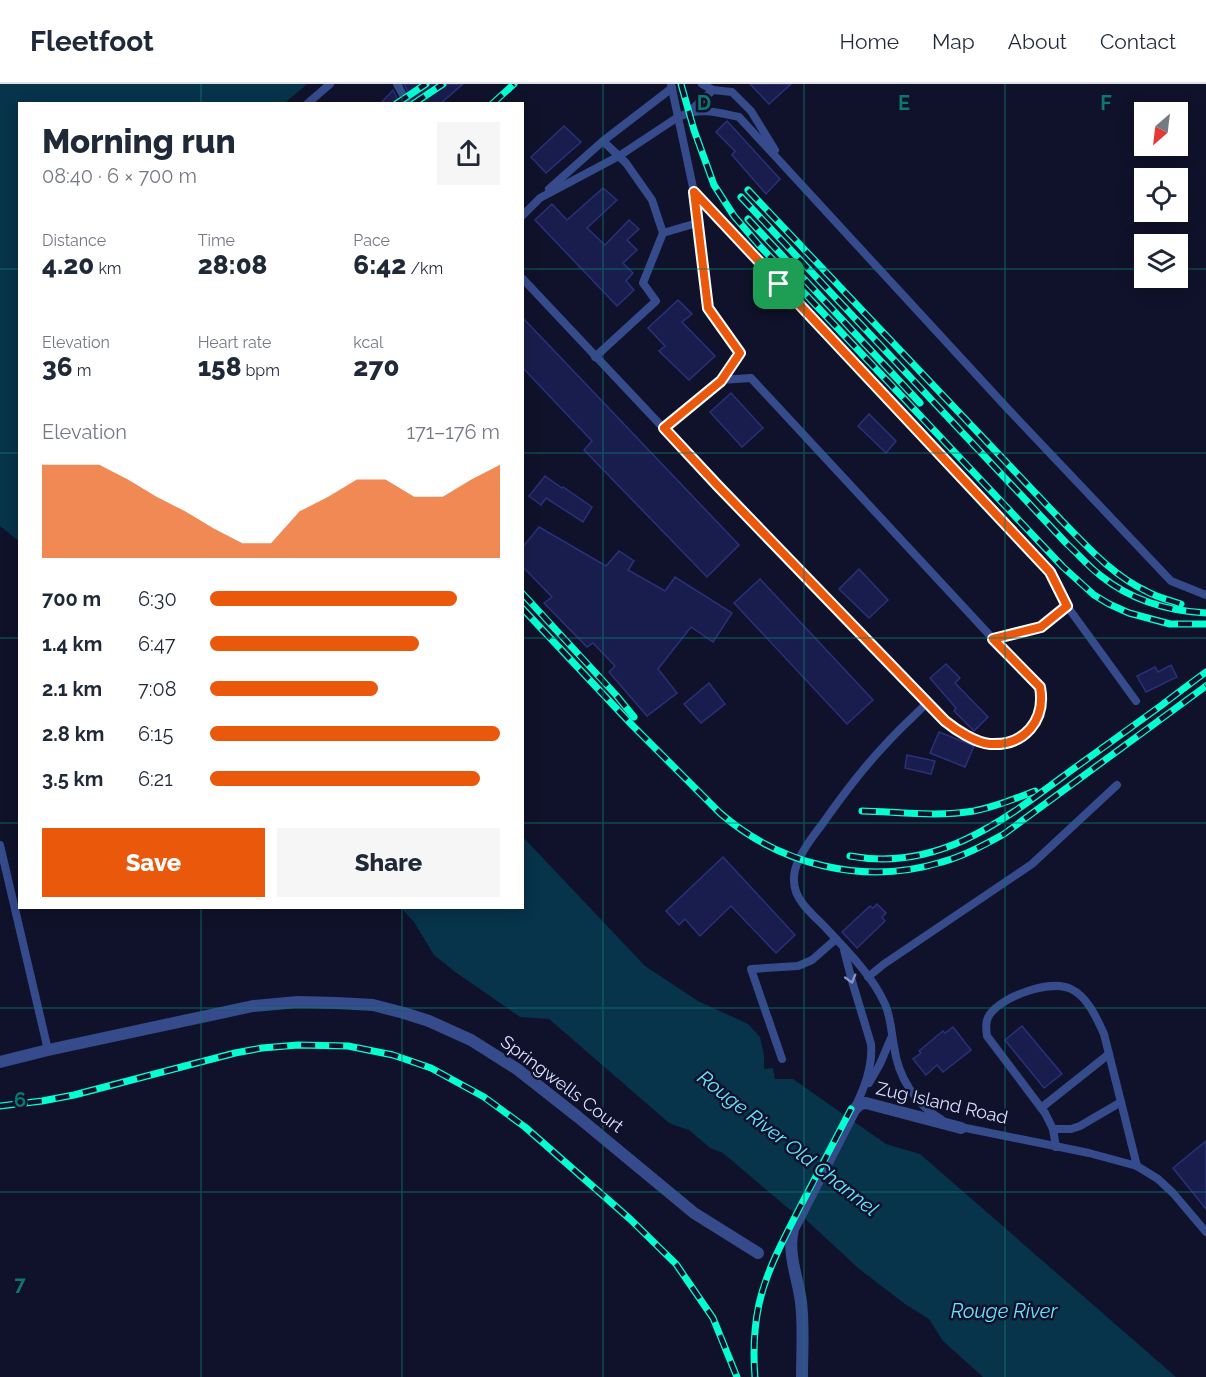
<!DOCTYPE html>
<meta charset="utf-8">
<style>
body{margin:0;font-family:Raleway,sans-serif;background:#f6f6f7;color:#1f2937;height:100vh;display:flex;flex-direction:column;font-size:22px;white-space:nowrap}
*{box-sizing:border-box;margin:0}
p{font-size:20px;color:#747a83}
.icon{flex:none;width:33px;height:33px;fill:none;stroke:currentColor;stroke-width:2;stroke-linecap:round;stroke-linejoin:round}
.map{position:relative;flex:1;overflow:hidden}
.details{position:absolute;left:18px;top:18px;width:506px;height:807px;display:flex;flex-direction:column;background:#fff;border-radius:0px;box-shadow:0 3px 15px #0003}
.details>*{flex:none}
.needle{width:39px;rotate:208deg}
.controls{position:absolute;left:1134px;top:18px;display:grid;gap:12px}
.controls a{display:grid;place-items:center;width:54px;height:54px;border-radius:0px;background:#fff;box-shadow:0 3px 15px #0003;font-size:30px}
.pin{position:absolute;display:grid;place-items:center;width:51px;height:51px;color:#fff;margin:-26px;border-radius:12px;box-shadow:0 3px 9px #0006}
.round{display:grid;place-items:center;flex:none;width:63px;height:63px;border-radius:0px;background:#f6f6f7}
.headline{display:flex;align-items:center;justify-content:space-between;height:102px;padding:0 24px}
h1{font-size:33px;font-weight:800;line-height:45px}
.figures{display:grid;grid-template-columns:repeat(3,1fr);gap:9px;height:102px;padding:6px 24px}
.figures div{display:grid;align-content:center}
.figures b{font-size:26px;font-weight:800}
.figures small{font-size:16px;font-weight:400}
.figures p{font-size:16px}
.chart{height:168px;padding:12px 24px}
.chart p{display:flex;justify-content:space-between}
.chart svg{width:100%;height:108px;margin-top:6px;fill:#ea580c;opacity:.7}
.button{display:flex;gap:12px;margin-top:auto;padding:12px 24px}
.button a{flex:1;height:69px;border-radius:0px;background:#ea580c;color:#fff;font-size:24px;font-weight:800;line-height:69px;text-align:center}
.button a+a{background:#f6f6f7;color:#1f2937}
ul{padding:0 24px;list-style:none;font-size:20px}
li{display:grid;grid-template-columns:96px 72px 1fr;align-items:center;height:45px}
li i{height:15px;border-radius:8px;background:#ea580c}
header{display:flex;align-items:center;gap:36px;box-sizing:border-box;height:84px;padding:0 30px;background:#fff;border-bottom:2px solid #e0e1e3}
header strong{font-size:28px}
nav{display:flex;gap:33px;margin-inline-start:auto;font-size:21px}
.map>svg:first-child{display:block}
.water{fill:#07334b}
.building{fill:#191d4d;stroke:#2a307a;stroke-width:1.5}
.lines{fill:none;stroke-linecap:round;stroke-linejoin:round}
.service{stroke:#364b8c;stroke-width:8}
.minor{stroke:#364b8c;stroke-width:12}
.rail-casing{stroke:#04ffd3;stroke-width:7}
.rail{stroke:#0f122a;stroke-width:4.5;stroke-dasharray:14;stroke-linecap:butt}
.oneway{stroke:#8794c6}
.route-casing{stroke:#fff;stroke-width:12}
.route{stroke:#ea580c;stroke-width:8}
.grid{fill:none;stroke:#0f766e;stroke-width:1.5;stroke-opacity:0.55}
.labels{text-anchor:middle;stroke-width:5;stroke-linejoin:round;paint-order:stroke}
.street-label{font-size:18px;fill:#d8deff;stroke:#0f122a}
.water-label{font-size:20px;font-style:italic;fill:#66e3ff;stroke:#0f122a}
.grid-label{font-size:20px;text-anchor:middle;font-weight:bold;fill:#0f766e;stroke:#0f122a;stroke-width:5;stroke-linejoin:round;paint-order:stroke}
</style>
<header>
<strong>Fleetfoot</strong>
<nav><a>Home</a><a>Map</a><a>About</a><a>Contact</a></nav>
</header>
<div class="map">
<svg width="1206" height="1293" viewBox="0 0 1206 1293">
<rect width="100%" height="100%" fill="#0f122a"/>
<g class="water">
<polygon points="0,0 307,0 285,19 20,20 19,457 0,442"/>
<polygon points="522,752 645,882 698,917 748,940 760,953 764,971 764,985 773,984 775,995 793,995 886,1060 920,1070 1176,1293 983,1293 943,1257 929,1235 905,1220 858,1184 801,1131 789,1125 723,1069 710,1064 689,1046 674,1041 668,1038 549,935 520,933 454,887 434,871 414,838 401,824 522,824"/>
</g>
<g class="building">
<polygon points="404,0 463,0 440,20 414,20"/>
<polygon points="750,0 791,0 769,20"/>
<polygon points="393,6 400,20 380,20"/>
<polygon points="727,37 780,95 766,110 732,71 735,67 716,48"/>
<polygon points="564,42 581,58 546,89 531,73"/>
<polygon points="603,104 617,116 587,144 605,161 629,136 639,145 627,156 637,166 623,179 633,189 626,197 634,206 617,222 535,136 552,120 567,136"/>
<polygon points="678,216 692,230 682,238 715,272 689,296 659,267 665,262 648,244"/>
<polygon points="522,233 739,461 707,493 584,366 592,357 522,283"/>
<polygon points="731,309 763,344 742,363 710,328"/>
<polygon points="869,330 896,357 886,369 858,342"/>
<polygon points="545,392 562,404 563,403 592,423 583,438 546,414 541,421 529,412"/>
<polygon points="539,443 606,482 619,467 634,477 628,486 665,507 675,493 732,529 713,558 691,543 658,585 677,609 647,632 609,588 615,582 593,559 587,563 544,519 552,513 522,482 522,464"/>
<polygon points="859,485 888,516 869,534 839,505"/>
<polygon points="760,495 873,616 847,640 734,519"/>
<polygon points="946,580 960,594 955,599 988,633 974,647 954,627 956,624 930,594"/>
<polygon points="1171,581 1177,593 1146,608 1137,592 1155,583 1158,588"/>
<polygon points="709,599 725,620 701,639 684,620"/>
<polygon points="939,648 974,662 965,683 930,669"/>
<polygon points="907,671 935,677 931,690 905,684"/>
<polygon points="723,773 795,851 776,869 731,822 700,852 685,835 679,841 666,827"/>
<polygon points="877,820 886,829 882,833 885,837 857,864 842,848 870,822 873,824"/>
<polygon points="1022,942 1062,990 1044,1004 1005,956"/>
<polygon points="953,943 971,966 943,988 937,981 926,991 913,975 921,969 919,967 943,947 945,949"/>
<polygon points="1206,1057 1206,1125 1173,1084"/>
</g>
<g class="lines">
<g class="service">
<polyline points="397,0 408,20"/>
<polyline points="671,0 694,108 708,224 740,269 721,296"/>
<polyline points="702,0 713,6"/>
<polyline points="307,20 330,0"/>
<polyline points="689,28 713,6 732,8 751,27 775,66"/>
<polyline points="549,105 603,57"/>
<polyline points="694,108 1050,488 1067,522 1041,543 993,555"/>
<path d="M522,132L540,114L619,72L678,33C701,23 716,28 739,33L1008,325L1171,497L1206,511"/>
<polyline points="663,149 652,116 626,79 603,57 672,4"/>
<path d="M522,194L718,402L927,619C913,633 898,646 885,661C862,685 842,712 823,739C813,752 799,770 795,786C792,799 795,810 803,820C809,828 818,836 825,843C846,866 871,890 884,918C891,932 891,947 894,962C898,993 915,1020 942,1036"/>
<polyline points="595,273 656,217 643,199 663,149 697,139"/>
<path d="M664,344L721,296L751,294L1009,572C1018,581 1037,594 1040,606C1050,636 1017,664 988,660C984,659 979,657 975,655C956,647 942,634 927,619"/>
<polyline points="1067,522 1136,617"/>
<polyline points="0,761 48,966"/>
<path d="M844,866L852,897L871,960C873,982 865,1003 855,1023"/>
<polyline points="868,893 884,880 1032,780 1117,701"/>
<polyline points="782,975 751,885 798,882 812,876 836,855"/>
<polyline points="869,999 880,980 891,954"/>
<polyline points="1041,1024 1109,970"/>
<polyline points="956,1042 1089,1069 1137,1082 1158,1095 1173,1109 1206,1148"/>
<polyline points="1053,1045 1071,1045 1080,1042 1121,1018"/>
<path d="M1056,1063L1053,1045L1045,1029L987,952C986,944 985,937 990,930C1003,912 1051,895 1071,905C1088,913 1097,935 1104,950L1137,1082"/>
</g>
<g class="minor">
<polyline points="0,978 48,966 253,922 298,918 337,919 373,921 404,929 429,937 471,956 517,985 578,1033 694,1129 758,1169"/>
<path d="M802,1293C802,1268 804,1243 801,1218C798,1194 787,1170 793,1145L854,1026L860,1020L866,1019L961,1044"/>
</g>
<g class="rail-casing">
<g id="rail">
<polyline points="681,0 694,46 714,101 734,132 758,160 1063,483 1094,511 1109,520 1129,529 1170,540 1206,540"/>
<polyline points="396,20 426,0"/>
<polyline points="413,20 443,0"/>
<polyline points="492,20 514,0"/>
<path d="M748,106L1061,436C1087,462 1112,491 1146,507C1156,513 1169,516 1181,520"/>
<path d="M741,113L1067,460C1078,470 1089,483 1101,492C1131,516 1168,527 1206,529"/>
<polyline points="748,135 920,319"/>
<polyline points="522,509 616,611 634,633"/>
<path d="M522,524L632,641L720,729C780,781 864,802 942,778C964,772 984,761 1004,750L1206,602"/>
<path d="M862,727C899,728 937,733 974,727C995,723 1015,715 1035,707"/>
<path d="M850,772C938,788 1003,737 1069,688C1100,666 1131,643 1162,621C1176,610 1191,599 1206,588"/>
<polyline points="0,1022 42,1017 74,1011 235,969 262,964 298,961 348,962 393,971 431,984 484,1013 525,1043 630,1135 676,1180 713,1234 737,1293"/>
<path d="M755,1293C753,1269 754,1244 759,1220C767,1185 784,1155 800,1123C817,1091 834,1058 851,1025"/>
</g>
</g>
<use href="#rail" class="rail"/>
</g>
<defs><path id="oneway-chevron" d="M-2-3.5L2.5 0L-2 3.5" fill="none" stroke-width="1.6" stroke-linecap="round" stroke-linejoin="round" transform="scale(1.5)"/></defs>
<use class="oneway" href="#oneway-chevron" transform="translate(851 895) rotate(74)"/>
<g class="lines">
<g class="route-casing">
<path id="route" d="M694,108L1050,488L1067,522L1041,543L993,555L1040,603C1046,636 1025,662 990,660C976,659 956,646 945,637L718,402L664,344L721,297L740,269L708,224Z"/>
</g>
<use href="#route" class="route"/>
</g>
<path class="grid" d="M201,0V20M402,0V20M603,0V1293M804,0V1293M1005,0V1293M0,185H20M522,185H1144M1178,185H1206M0,369H20M522,369H1206M0,554H20M522,554H1206M0,739H20M522,739H1206M201,824V1293M402,824V1293M0,924H1206M0,1108H1206"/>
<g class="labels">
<g class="street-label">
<text transform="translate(562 1000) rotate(37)" y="6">Springwells Court</text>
<text transform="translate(942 1019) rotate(13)" y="6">Zug Island Road</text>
</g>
<g class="water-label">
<text transform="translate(788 1059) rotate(38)" y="7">Rouge River Old Channel</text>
<text x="1004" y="1234">Rouge River</text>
</g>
</g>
<g class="grid-label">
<text x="704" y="26">D</text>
<text x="904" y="26">E</text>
<text x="1106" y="26">F</text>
<text x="20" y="1023">6</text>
<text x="20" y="1207">7</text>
</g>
</svg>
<div class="controls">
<a><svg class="needle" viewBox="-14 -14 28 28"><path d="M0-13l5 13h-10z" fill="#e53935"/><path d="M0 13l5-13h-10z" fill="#747a83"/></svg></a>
<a><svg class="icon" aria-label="locate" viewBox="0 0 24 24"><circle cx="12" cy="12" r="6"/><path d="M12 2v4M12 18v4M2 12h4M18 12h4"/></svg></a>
<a><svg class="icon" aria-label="layers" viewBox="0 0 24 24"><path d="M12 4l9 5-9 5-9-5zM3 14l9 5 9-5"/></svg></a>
</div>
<div class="pin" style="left:779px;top:200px;background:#1e9e55"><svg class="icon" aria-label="arrive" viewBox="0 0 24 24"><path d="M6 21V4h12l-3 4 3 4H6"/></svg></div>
<section class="details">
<div class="headline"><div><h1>Morning run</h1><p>08:40 · 6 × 700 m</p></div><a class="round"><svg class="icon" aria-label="share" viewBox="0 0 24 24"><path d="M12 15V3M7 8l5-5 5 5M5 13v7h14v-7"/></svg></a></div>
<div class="figures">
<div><p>Distance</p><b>4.20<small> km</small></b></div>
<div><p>Time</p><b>28:08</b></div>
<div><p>Pace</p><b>6:42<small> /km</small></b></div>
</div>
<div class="figures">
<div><p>Elevation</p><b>36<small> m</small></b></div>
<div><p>Heart rate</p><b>158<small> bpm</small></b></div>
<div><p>kcal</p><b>270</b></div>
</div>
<div class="chart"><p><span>Elevation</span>171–176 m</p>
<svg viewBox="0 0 160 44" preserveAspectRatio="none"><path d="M0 44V6L10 6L20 6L30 12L40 19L50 25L60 32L70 38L80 38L90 25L100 19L110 12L120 12L130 19L140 19L150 12L160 6V44z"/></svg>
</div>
<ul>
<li><b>700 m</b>6:30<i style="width:85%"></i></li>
<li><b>1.4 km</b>6:47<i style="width:72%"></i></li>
<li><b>2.1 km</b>7:08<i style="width:58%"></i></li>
<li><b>2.8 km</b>6:15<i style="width:100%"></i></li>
<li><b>3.5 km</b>6:21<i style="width:93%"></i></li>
</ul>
<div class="button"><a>Save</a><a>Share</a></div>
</section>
</div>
